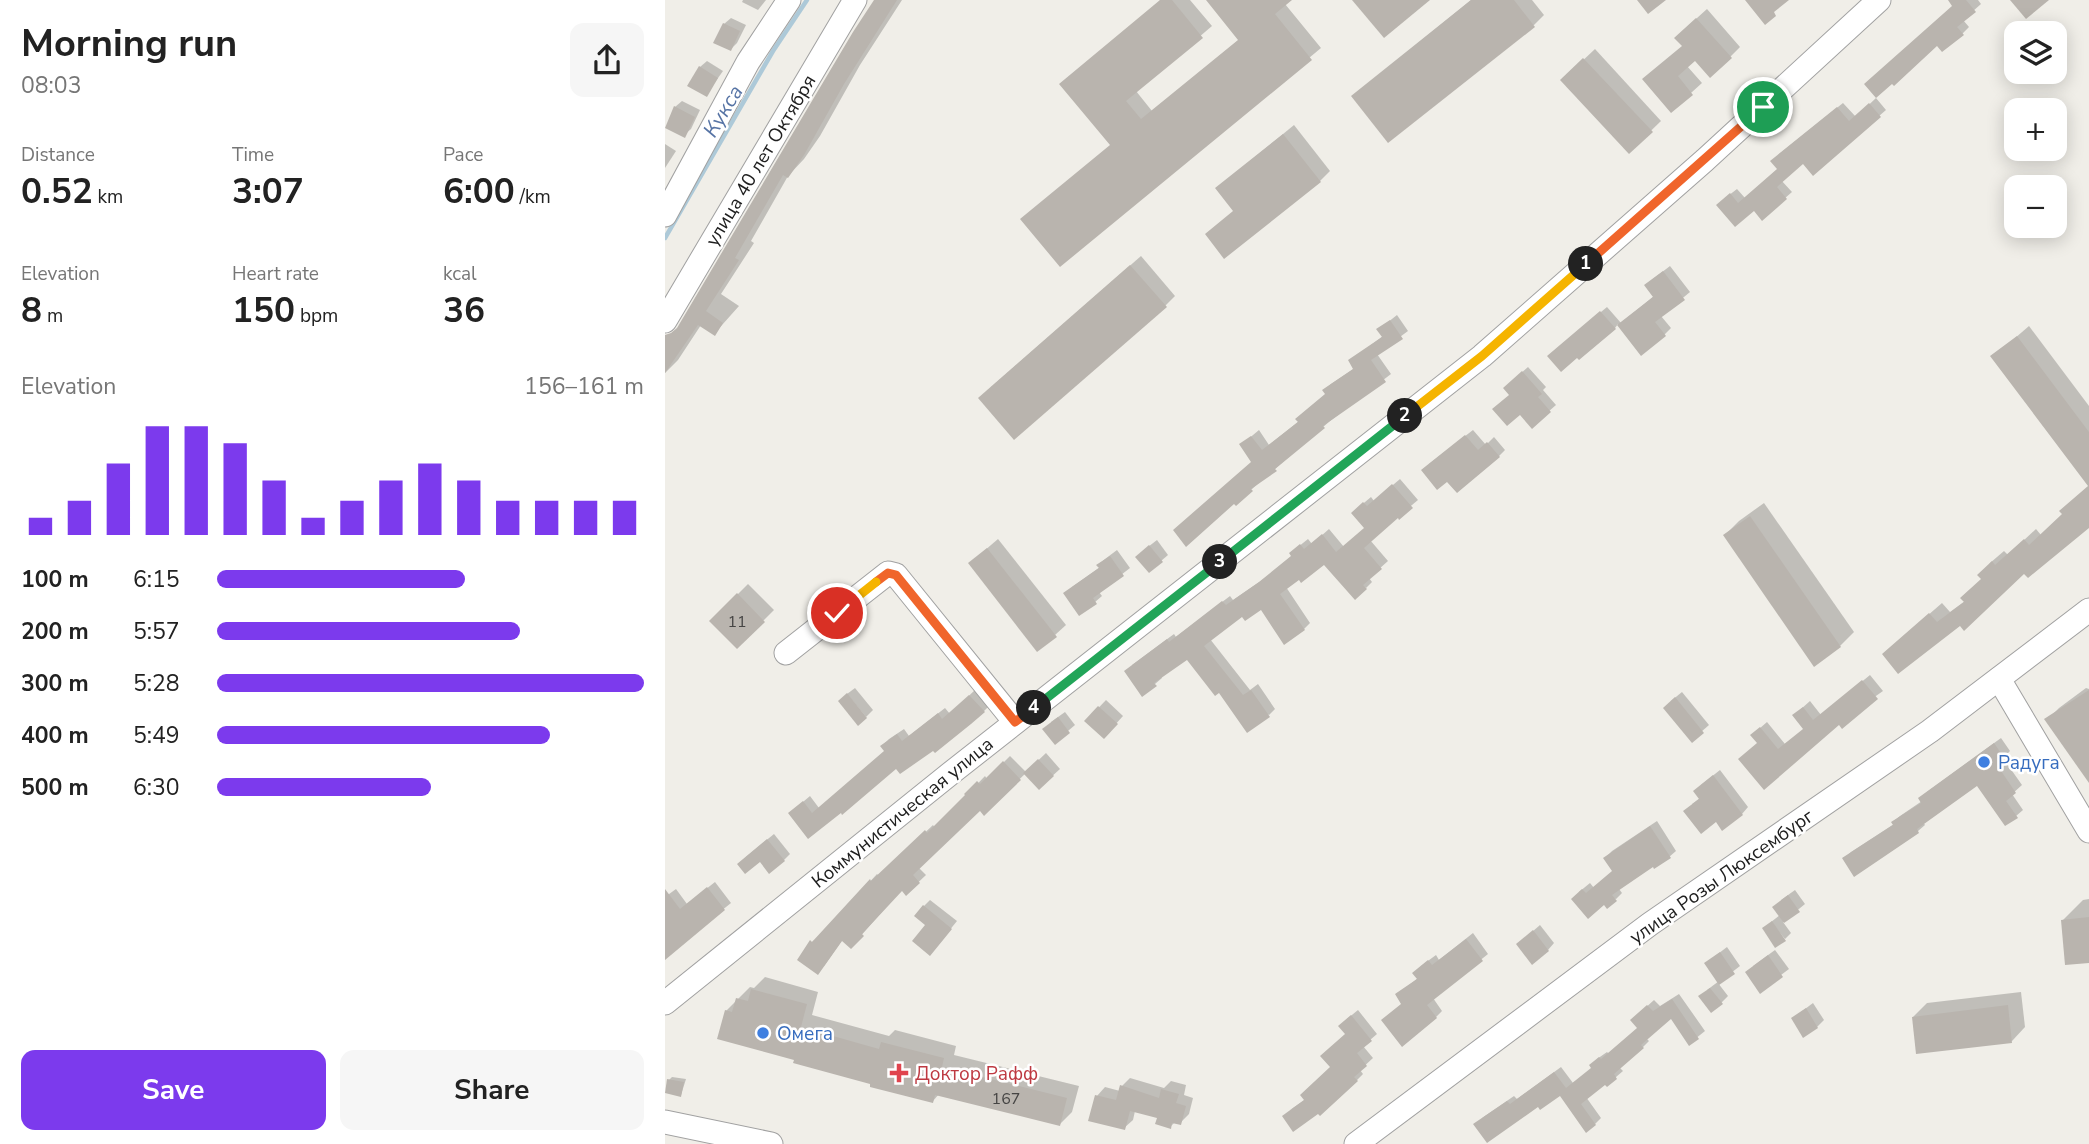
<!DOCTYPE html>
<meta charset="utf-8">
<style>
body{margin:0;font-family:"Nunito Sans",sans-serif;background:#f6f6f6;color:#222;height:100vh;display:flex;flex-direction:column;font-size:26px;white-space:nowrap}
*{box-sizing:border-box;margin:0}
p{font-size:23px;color:#767676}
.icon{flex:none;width:38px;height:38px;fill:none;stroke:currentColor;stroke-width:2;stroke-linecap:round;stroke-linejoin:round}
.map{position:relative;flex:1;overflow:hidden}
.side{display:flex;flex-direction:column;background:#fff;width:665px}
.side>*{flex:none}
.controls{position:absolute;left:1339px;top:21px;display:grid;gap:14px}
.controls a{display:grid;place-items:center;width:63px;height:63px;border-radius:14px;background:#fff;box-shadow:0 4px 18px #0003;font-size:35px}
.pin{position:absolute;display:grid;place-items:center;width:60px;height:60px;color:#fff;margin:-30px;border:4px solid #fff;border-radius:50%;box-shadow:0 2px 7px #0007}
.km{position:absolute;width:35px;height:35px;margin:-18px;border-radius:50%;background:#222;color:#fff;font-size:19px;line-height:35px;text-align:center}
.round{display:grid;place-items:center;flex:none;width:74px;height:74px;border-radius:14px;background:#f6f6f6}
.head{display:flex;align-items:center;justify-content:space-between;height:119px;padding:0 21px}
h1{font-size:38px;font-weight:700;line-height:52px}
.metrics{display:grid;grid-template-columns:repeat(3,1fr);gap:10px;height:119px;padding:7px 21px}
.metrics div{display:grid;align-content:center}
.metrics b{font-size:35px;font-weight:700}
.metrics small{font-size:19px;font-weight:400}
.metrics p{font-size:19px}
.chart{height:196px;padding:14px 21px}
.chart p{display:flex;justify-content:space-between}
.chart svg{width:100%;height:126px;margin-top:7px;stroke:#7c3aed;stroke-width:6}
.cta{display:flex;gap:14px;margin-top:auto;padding:14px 21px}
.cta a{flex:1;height:80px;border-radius:14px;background:#7c3aed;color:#fff;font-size:28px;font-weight:700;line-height:80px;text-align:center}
.cta a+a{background:#f6f6f6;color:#222}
ul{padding:0 21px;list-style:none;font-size:23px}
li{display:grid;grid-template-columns:112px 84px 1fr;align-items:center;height:52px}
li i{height:18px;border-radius:9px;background:#7c3aed}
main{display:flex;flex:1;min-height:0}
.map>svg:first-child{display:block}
.shadow{fill:#0003}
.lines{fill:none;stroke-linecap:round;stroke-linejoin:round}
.stream{stroke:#adc9d8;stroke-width:4.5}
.building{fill:#b9b4ae}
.minor-casing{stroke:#a1a1a1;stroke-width:25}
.minor{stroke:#fff;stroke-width:23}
.split-1-casing{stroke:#fff;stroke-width:14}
.split-2-casing{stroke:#fff;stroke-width:14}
.split-3-casing{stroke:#fff;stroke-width:14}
.split-4-casing{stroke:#fff;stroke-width:14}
.split-5-casing{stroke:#fff;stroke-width:14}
.split-6-casing{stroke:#fff;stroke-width:14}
.split-1{stroke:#f0652b;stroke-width:9}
.split-2{stroke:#f5b400;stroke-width:9}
.split-3{stroke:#22a559;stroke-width:9}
.split-4{stroke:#22a559;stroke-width:9}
.split-5{stroke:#f0652b;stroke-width:9}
.split-6{stroke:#f5b400;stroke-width:9}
.shop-dot{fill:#3f7fe0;stroke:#fff;stroke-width:2.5}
.health-dot{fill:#e0444e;stroke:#fff;stroke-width:2.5}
.labels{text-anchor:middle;stroke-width:5;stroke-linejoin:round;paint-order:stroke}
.number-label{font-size:16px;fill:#464544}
.street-label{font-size:19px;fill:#202020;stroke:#fff}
.shop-label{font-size:19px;fill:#366cbe;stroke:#fff;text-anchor:start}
.health-label{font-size:19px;fill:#be3a42;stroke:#fff;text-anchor:start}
.water-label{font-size:21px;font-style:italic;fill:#5774a5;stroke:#fff}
</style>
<main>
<section class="side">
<div class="head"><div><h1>Morning run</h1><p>08:03</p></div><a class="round"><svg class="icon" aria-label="share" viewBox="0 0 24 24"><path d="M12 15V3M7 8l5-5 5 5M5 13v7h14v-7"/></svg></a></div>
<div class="metrics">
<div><p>Distance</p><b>0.52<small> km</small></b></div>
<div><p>Time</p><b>3:07</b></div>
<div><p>Pace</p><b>6:00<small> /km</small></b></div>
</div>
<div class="metrics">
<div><p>Elevation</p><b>8<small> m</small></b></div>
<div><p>Heart rate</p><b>150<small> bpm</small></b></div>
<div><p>kcal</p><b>36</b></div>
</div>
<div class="chart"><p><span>Elevation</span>156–161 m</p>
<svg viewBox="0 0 160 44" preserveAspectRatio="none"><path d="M5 44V38M15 44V32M25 44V19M35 44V6M45 44V6M55 44V12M65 44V25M75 44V38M85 44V32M95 44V25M105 44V19M115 44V25M125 44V32M135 44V32M145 44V32M155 44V32"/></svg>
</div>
<ul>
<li><b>100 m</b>6:15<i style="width:58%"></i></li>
<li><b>200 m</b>5:57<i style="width:71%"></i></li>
<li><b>300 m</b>5:28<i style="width:100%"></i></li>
<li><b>400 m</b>5:49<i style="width:78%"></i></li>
<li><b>500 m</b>6:30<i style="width:50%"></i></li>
</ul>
<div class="cta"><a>Save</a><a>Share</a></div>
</section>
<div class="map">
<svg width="1424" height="1144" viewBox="0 0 1424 1144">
<rect width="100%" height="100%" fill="#f0eee8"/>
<g class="shadow">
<polygon points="78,0 101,0 93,10 77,2"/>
<polygon points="210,0 237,0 195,65 155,136 139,159 123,176 86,241 89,243 56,294 74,306 49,334 36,325 13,360 0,373 0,342 18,322"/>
<polygon points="495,0 525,0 547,26 471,91 487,111 575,39 543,0 624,0 620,4 656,48 395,265 446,144"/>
<polygon points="806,0 867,0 879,15 869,25 688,96"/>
<polygon points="1290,0 1313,0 1316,4 1298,20 1304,27 1297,34 1272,44"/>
<polygon points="1042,9 1075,47 1065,57 1031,59 1022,66 1037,83 1006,111 1022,27"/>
<polygon points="66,18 81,25 72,43 66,49 59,24"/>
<polygon points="930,49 996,121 964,152 897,80"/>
<polygon points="42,61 58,71 41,95 35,67"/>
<polygon points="1211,98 1221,110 1148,173 1138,162 1116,180 1127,192 1097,218 1089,209 1059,199 1072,189 1080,198 1114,168 1113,155 1178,103 1191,117"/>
<polygon points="17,101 35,110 26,129 19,135 10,107"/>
<polygon points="629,125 665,171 655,181 552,188"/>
<polygon points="0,144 11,151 0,168"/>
<polygon points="476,256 510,296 500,306 325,388"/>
<polygon points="1005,266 1025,292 996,316 1006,328 999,335 953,324 950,328 890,350 942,307 956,323 989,296 988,279"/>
<polygon points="732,315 743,331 712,354 726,374 665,421 571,503 588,462 576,445 594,430 604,445 634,421 662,393 659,390 666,384 690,368 685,361 718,336 713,330"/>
<polygon points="1364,326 1424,406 1424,484 1328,357"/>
<polygon points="863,367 881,387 878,390 891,405 867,426 846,394 846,382"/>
<polygon points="808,430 821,445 829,437 840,450 834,456 764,464"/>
<polygon points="735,479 753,500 705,540 723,561 704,578 707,582 701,588 659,563 621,587 645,623 639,629 596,608 577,614 545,639 585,690 593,684 610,709 604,715 554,690 522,658 496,676 497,678 490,684 478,694 467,665 509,634 511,637 565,596 568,600 603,576 628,555 633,547 643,539 647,544 664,529 679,547 701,528 694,507 706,497 709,501"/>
<polygon points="1424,486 1424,525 1363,575 1360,571 1296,624 1231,643 1277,603 1285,612 1300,601 1318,578 1325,563 1339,551 1343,555 1371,529 1376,535 1399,514 1408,500"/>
<polygon points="1099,503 1189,632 1175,646 1060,535 1074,521"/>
<polygon points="333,539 401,625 390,635 305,563"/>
<polygon points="492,540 503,555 496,561 479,550"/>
<polygon points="452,550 465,568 434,592 437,596 430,602 407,587 435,567 433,565 440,559"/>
<polygon points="83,584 109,610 72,647 46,621"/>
<polygon points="1205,675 1218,691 1174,722 1100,788 1094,729 1102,722 1120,744 1140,729 1136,709 1145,701 1156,715"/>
<polygon points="190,688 208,710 201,717 182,694"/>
<polygon points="1421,688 1424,689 1424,780 1382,720 1394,708"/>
<polygon points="311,689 325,705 319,711 268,748 231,766 144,836 132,807 145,796 154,808 221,751 217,746 224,739 239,729 244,736 280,708 285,714"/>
<polygon points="1017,692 1044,725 1027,740 1006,701"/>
<polygon points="441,700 458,716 439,737 421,721"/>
<polygon points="400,712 410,725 390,742 386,722"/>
<polygon points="1336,738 1345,751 1338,758 1357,785 1347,794 1358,810 1351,816 1312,783 1258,822 1260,825 1253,831 1189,875 1180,858 1186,852 1229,824 1228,822 1235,816 1257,801 1262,792"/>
<polygon points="381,753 395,769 374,788 361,773 319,813 315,809 253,867 261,875 241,894 237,889 186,947 178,939 159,966 134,959 147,942 155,936 212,874 214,876 268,825 270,828 320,776 322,779 345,756 361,772"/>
<polygon points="1055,770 1083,807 1077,814 1051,820 1027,804 1035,798 1036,785"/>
<polygon points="992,821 1011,851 1004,857 988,864 954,889 957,893 951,899 914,892 925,883 929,888 949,871 940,858 947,851"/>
<polygon points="109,834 125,854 119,860 81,857"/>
<polygon points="50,882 66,903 0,956 0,897 11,889 22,904"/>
<polygon points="1130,890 1140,904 1118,922 1126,933 1120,939 1106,922 1115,915 1116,900"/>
<polygon points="1424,899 1424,962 1402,964 1397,921 1418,900"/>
<polygon points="265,900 292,921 271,947 262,925 259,906"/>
<polygon points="875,925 889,943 883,950 860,938"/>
<polygon points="808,933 823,954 768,998 777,1011 771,1017 738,1003 732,995 753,978 756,966 771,955 774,960"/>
<polygon points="1062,947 1075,966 1053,983 1063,996 1056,1003 1042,990 1054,981 1041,963"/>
<polygon points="1110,950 1124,969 1095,991 1088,966"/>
<polygon points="100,977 153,992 147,1015 224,1036 230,1030 291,1046 289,1055 414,1086 407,1112 395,1124 274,1094 268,1101 131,1059 61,1011 85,987 89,988"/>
<polygon points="1356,992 1360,1027 1347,1041 1248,1017 1262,1003"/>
<polygon points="1014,994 1040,1031 1025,1043 1006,1016 981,1038 984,1041 978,1047 954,1067 958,1071 951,1077 942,1085 940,1083 921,1097 936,1118 930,1124 895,1093 874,1105 817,1118 849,1096 852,1099 896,1067 908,1083 928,1068 932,1059 942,1052 944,1054 974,1027 967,1020 989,1000 995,1006"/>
<polygon points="1148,1003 1159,1020 1152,1027 1128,1018"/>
<polygon points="693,1010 712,1034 698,1046 708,1058 695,1070 698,1074 692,1080 625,1110 641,1099 667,1067 682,1034 682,1019"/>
<polygon points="7,1077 21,1079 16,1095 4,1080"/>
<polygon points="465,1078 499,1088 506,1081 521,1085 519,1095 528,1098 524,1114 515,1123 510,1122 505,1127 494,1117 470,1111 468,1120 459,1128 432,1096 440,1087 455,1091 457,1086"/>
</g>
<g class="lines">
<polyline class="stream" points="0,238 108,51 142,0"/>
</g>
<g class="building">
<polygon points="209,0 232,0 179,84 139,155 123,178 118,175 70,258 74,260 41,311 58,323 50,336 33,325 0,373 0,335 6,333 12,328 188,32"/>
<polygon points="495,0 507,0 538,38 461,101 476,119 573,40 541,0 627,0 610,14 647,60 395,267 355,219 445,145 394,84"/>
<polygon points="687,0 765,0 719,38"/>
<polygon points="806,0 849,0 870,27 723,143 686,96"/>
<polygon points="972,0 1001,0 983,14"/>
<polygon points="1080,0 1124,0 1109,12 1111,16 1100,25"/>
<polygon points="1283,0 1301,0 1311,12 1292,27 1299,35 1277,52 1272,46 1229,86 1227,84 1211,98 1199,84 1287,6"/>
<polygon points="1345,0 1384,0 1361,19"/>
<polygon points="1031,18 1067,58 1045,78 1030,61 1013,76 1028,95 1006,113 977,79 1017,46 1009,38"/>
<polygon points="58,23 75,31 66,51 48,43"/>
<polygon points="918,58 988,132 964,154 895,80"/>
<polygon points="34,66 53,78 42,97 22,86"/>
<polygon points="1204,103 1216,117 1148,176 1138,164 1112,187 1122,199 1097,221 1089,211 1070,227 1051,205 1065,193 1073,203 1112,169 1105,161 1172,107 1184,121"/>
<polygon points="9,106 30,117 20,138 0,128"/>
<polygon points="618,134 656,182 559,259 540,234 568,211 550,188"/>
<polygon points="465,265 502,307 349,440 313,398"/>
<polygon points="998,271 1020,300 990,322 1001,336 976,356 952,325 988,297 979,285"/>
<polygon points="935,311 951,329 914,360 912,358 896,372 882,356"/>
<polygon points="725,320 738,339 706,360 721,382 658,426 660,428 610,469 612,471 586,489 588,491 571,506 569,504 521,547 508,530 586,462 574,444 586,436 597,450 633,422 630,419 660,394 657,390 688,369 683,360 717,337 711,329"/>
<polygon points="1352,336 1424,432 1424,528 1363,578 1359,574 1299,631 1295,626 1233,674 1217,654 1264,613 1272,622 1299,602 1295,598 1316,579 1312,575 1327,561 1330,565 1359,539 1364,545 1397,514 1394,511 1423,486 1325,356"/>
<polygon points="857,371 877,394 873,397 886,412 867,429 855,415 842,426 827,409 844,395 838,388"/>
<polygon points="800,435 813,450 822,442 835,457 792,493 782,482 772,490 756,470"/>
<polygon points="727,484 748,508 734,520 733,518 699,548 717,569 698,585 702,589 690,600 659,565 636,583 634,580 615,594 640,630 619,645 596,610 580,621 577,617 539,646 578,695 586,690 605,717 582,733 554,693 550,696 522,660 489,683 492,686 477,697 459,671 502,639 504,642 557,601 561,605 594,582 626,556 624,553 635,544 639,549 657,534 671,552 699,528 686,513 698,502 702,506"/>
<polygon points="1085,516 1176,647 1149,667 1058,535"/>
<polygon points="484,545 498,562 484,573 470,557"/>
<polygon points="322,548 392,637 372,652 303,563"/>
<polygon points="445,556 459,576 428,598 432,604 414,616 398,593 434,568 431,565"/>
<polygon points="72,593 100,622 72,649 44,621"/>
<polygon points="1197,680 1213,699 1177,729 1174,725 1099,790 1073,759 1092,743 1085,735 1095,727 1113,749 1138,729 1127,715 1138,707 1148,720"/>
<polygon points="1424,690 1424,783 1379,719"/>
<polygon points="182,693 202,718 193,726 173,701"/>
<polygon points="304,695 320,712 306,724 270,753 268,751 235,774 231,769 177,815 176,813 143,839 123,813 138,801 147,813 219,751 215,746 232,734 237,741 273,713 277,719"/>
<polygon points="1010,697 1039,733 1027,743 998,708"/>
<polygon points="433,706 453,724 439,739 419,721"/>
<polygon points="393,717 405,733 390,745 377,729"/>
<polygon points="1329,743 1340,759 1332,765 1351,793 1341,801 1353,818 1340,826 1312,786 1252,829 1254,833 1189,877 1177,858 1228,825 1226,822 1256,803 1253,798"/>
<polygon points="373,759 389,776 374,790 358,773"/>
<polygon points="338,761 356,780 319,816 315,811 248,875 255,883 241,896 237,891 197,934 199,936 186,949 177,941 153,975 132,960 145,940 147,942 205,879 206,881 260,830 262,833 300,795 299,794 312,781 315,784"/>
<polygon points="1048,775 1078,815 1057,831 1051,822 1036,834 1018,811 1034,799 1028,791"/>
<polygon points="985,826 1006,858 989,869 988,867 947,895 952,901 942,909 939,905 923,919 906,899 917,889 921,893 947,871 938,858"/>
<polygon points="102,839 120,861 104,874 95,862 80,874 72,864"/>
<polygon points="42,887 60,910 0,960 0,889 15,909"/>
<polygon points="1123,895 1135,912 1119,923 1107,907"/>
<polygon points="258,905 287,929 265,956 247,941 260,925 249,916"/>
<polygon points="1424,917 1424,963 1400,965 1396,920"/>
<polygon points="1107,921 1121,941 1110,948 1097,928"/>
<polygon points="868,930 884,951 867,965 851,944"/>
<polygon points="801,939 818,961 762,1005 772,1018 737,1047 716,1020 736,1004 730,994 752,979 747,973 763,960 767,965"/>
<polygon points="1055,952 1070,974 1054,985 1039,963"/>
<polygon points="1103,955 1118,977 1095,994 1080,972"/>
<polygon points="1045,988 1058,1004 1046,1013 1033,996"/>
<polygon points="86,989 142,1004 136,1027 214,1049 216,1042 279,1058 277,1067 402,1098 395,1126 270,1095 268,1103 205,1087 205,1084 128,1063 129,1060 52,1039 60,1010 67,1012 71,998 83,1001"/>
<polygon points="1007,999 1034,1039 1024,1046 1006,1019 976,1045 979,1048 949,1074 952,1079 942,1087 940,1085 916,1104 931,1125 921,1133 895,1096 875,1110 873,1107 822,1143 808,1124 842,1101 845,1104 889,1072 901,1088 926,1068 924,1065 934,1057 936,1059 972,1028 965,1020 982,1005 988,1011"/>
<polygon points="1343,1005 1347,1043 1251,1054 1247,1017"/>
<polygon points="1141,1008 1153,1028 1138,1038 1126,1018"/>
<polygon points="686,1015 707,1041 692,1053 702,1066 689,1077 693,1081 655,1116 653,1114 628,1132 617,1116 639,1100 635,1095 665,1067 655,1056 680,1034 673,1026"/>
<polygon points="2,1079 19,1082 16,1097 0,1093"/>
<polygon points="455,1085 494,1098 496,1089 514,1094 511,1103 521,1106 516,1125 507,1123 506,1129 490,1124 492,1118 465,1111 460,1130 423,1121 430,1095 451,1100"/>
</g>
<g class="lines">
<g class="minor-casing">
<g id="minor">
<polyline points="0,215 83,62 124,0"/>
<polyline points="0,321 190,0"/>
<polyline points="121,653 223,573 231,575 350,722"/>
<polyline points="1334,679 1424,831"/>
<polyline points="0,1003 286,773 817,356 1040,160 1214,0"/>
<polyline points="0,1122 106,1144"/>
<polyline points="691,1144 985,924 1265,731 1424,610"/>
</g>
</g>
<use href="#minor" class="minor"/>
</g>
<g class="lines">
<g class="split-1-casing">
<polyline id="split-1" points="921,264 1098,107"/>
</g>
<g class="split-2-casing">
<polyline id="split-2" points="740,416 817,356 921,264"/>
</g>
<g class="split-3-casing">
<polyline id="split-3" points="555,562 740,416"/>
</g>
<g class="split-4-casing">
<polyline id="split-4" points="369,708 555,562"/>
</g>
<g class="split-5-casing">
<polyline id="split-5" points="211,582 223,573 231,575 350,722 369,708"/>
</g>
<g class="split-6-casing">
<polyline id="split-6" points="172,613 211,582"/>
</g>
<use href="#split-1" class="split-1"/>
<use href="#split-2" class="split-2"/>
<use href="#split-3" class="split-3"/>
<use href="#split-4" class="split-4"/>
<use href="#split-5" class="split-5"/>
<use href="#split-6" class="split-6"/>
</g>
<g class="shop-dot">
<circle cx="1319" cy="762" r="7"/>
<circle cx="98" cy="1033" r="7"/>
</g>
<path class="health-dot" d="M230.5 1062.5h7v7h7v7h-7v7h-7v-7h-7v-7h7z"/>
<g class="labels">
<g class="number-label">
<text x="72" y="627">11</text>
<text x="341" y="1104">167</text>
</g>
<g class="street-label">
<text transform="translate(95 160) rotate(-59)" y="7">улица 40 лет Октября</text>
<text transform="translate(237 812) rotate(-39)" y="7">Коммунистическая улица</text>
<text transform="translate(1056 876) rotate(-35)" y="7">улица Розы Люксембург</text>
</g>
<g class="shop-label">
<text x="1333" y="769">Радуга</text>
<text x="112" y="1040">Омега</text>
</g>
<g class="health-label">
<text x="250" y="1080">Доктор Рафф</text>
</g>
<g class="water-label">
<text transform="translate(58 111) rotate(-59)" y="7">Кукса</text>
</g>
</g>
</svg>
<div class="controls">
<a><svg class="icon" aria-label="layers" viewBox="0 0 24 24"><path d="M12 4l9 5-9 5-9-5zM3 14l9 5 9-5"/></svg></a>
<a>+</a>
<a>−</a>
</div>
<div class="pin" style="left:1098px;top:107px;background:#1e9e55"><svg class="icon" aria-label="arrive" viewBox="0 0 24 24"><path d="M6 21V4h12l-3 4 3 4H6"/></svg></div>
<div class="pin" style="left:172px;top:613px;background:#d93025"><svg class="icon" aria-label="check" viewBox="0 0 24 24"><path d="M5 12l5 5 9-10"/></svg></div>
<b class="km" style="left:921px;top:264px">1</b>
<b class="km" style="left:740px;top:416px">2</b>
<b class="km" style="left:555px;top:562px">3</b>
<b class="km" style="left:369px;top:708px">4</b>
</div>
</main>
